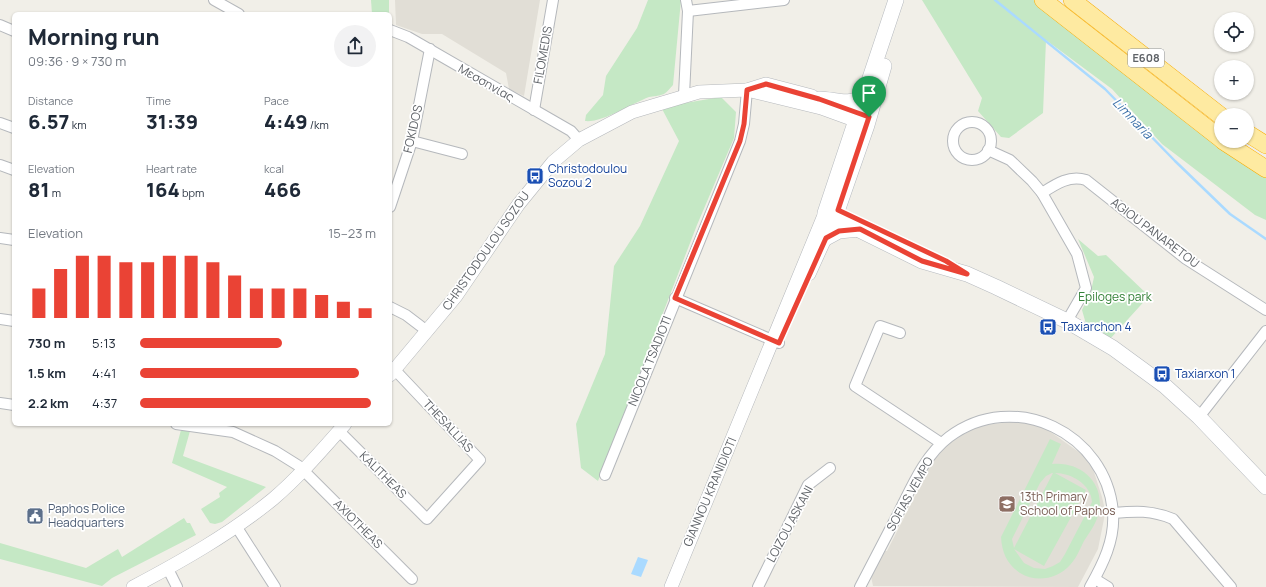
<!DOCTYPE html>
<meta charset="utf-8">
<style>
body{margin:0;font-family:Manrope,sans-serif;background:#f2f2f3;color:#1f2937;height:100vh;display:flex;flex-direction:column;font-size:15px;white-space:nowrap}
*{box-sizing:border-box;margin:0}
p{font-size:13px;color:#747a83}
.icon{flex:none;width:22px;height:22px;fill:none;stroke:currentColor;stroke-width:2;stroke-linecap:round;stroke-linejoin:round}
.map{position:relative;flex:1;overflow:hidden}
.sheet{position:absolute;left:12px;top:12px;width:380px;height:414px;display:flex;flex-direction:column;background:#fff;border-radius:6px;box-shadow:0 1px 3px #0004}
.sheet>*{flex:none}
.fabs{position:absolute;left:1214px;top:12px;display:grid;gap:8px}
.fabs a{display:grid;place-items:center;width:40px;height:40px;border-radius:50%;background:#fff;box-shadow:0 1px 3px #0004;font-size:20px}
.pin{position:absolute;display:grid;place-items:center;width:34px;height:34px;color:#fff;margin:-41px -17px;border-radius:50% 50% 50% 0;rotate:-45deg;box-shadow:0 0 4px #0007}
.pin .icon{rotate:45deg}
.round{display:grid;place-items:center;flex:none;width:42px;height:42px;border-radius:21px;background:#f2f2f3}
.head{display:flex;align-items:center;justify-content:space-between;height:68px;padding:0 16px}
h1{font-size:22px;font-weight:800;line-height:30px}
.figures{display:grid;grid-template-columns:repeat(3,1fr);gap:6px;height:68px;padding:4px 16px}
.figures div{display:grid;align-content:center}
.figures b{font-size:20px;font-weight:800}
.figures small{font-size:11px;font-weight:400}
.figures p{font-size:11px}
.chart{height:112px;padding:8px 16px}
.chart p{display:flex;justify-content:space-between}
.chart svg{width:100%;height:72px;margin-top:4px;stroke:#ea4335;stroke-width:6}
ul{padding:0 16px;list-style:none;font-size:13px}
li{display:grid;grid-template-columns:64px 48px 1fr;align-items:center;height:30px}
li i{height:10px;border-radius:5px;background:#ea4335}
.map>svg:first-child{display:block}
.education{fill:#e1ded6}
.green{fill:#c5e8c5;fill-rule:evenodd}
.water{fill:#aadaff}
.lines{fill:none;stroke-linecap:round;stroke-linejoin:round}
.stream{stroke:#aadaff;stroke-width:2.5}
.minor-casing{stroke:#b5b8bc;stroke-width:12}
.tertiary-casing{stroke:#b5b8bc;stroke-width:14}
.secondary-casing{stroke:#b6babf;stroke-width:16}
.trunk-casing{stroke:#f9ab00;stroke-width:18}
.minor{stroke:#fff;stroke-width:10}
.tertiary{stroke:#fff;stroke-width:13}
.secondary{stroke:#fff;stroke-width:15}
.trunk{stroke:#feeaa1;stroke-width:17}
.route-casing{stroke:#fff;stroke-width:8}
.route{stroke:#ea4335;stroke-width:5}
.labels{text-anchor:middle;stroke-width:3.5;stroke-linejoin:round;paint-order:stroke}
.shield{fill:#fff;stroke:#8f9295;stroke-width:1}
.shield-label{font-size:11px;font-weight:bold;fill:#5f6368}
.street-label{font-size:12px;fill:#5f6368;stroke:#fff}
.transit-label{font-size:12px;fill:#164399;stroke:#fff;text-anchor:start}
.park-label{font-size:12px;fill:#348238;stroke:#fff}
.education-label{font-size:12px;fill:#785e54;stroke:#fff;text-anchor:start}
.service-label{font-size:12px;fill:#4e5e75;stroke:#fff;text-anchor:start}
.water-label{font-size:13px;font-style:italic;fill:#4174aa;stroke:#fff}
</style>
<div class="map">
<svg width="1266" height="587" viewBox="0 0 1266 587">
<rect width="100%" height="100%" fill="#f1efe8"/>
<g class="education">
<polygon points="395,0 540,0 524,96 509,89 506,73 442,34 422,34 396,25"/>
<polygon points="1010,422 1025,422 1045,428 1083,455 1093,469 1102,497 1105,510 1104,519 1098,549 1078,587 873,586 871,576 885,551 887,551 935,457 943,447 978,426"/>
</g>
<g class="green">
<polygon points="371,0 389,0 389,14 372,14"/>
<path d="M648,0H681L673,85C670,88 667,92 664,94C659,96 653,96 649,97C631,104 602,123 585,121L586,115L603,95L606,76L637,28Z"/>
<polygon points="922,0 1034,0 1195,130 1266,174 1266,220 1255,215 1162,144 1112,89 1046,40 1043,113 1009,138 1001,137 978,111 982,98"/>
<polygon points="721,97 736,112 734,138 697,225 598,481 581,468 576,424 605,354 614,266 640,226 679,141 661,107"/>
<polygon points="1078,239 1098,256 1106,255 1149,296 1110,339 1086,324 1082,310 1091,291 1094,277"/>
<polygon points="181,430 190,431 183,456 266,487 222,522 215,524 210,523 201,509 220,497 219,493 227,487 172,463"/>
<path d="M1050,439L1061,444L1052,464C1080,461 1105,482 1099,512C1097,522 1090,532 1084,541C1080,549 1076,559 1070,565C1058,579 1036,583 1020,573C1007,564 1002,553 1001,537ZM1052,473H1053L1014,548L1012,539L1040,483L1046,476ZM1055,473C1071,473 1091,484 1092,502L1065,554L1060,562L1053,566L1045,569L1034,568L1024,563L1014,549L1044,566L1086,490Z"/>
<polygon points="184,518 187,523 190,523 196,535 112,578 102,586 0,559 0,543 86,568 118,549 122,557"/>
</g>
<polygon class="water" points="638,557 648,560 641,577 631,574"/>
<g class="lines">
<polyline class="stream" points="995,0 1105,89 1175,161 1230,214 1266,239"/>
<g class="minor-casing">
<g id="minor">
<polyline points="214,0 239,14"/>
<polyline points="688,11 784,0"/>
<polyline points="0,25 14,31"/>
<polyline points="390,30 408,37 571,131 579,140"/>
<polyline points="684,95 688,11 686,0"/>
<polyline points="534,110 553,0"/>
<circle cx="972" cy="141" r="19"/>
<polyline points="0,123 14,128"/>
<polyline points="412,141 462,154"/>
<polyline points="988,150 1010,160 1032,181 1042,193 1077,254 1086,288 1067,321"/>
<polyline points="0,165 14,170"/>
<path d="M1042,193C1056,184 1069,175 1086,180L1186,259L1266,310"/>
<polyline points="390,207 412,141 430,49"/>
<polyline points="0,238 14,240"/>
<polyline points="675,298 779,343"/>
<polyline points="390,307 406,315 427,331"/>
<polyline points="0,319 14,321"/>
<polyline points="900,333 880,326 855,386 941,443"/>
<polyline points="0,403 14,405"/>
<polyline points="1199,417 1266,331"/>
<polyline points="176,424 233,432 275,451 299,466 412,579"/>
<polyline points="339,431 427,519 480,460 395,370"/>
<polyline points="605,475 740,141 744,124 747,90"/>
<path d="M1113,513C1136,511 1151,510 1173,519L1231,587"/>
<polyline points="236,526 275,587"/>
<polyline points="168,569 177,587"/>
<polyline points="1095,579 1108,587"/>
<polyline points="758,587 808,485 830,468"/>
<path d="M860,587C873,562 886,537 899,512C912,486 925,455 949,437C1014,388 1107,433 1113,513C1115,540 1103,564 1090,587"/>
</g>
</g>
<g class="tertiary-casing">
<g id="tertiary">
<polyline points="747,90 766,84 812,96"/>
<polyline points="809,274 835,217"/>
<polyline points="390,375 456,296 518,205 553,162 579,140 632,112 699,92 747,90 821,108 865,124"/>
<path d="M133,587C182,561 230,534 273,499C299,477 322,450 345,424"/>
<polyline points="671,587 825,213"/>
</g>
</g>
<g class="secondary-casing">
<g id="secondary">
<polyline points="896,0 825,213 922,261 967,274 996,287 1067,321 1113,348 1165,386 1199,417 1266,487"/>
<path d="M819,99C835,99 849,107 863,96"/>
<polyline points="835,217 867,125 884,66"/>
<polyline points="826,238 839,231 859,229"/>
</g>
</g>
<g class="trunk-casing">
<g id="trunk">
<polyline points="1043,0 1221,139"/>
<polyline points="1072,0 1221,116"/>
<polyline points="1247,133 1266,145"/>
<polyline points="1223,141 1266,169"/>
</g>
</g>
<use href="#minor" class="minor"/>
<use href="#tertiary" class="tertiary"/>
<use href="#secondary" class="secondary"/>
<use href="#trunk" class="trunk"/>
</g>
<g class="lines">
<g class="route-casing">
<polygon id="route" points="766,84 819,99 869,117 838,210 946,261 967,274 922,261 860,229 839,231 826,238 779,343 675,298 740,141 744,124 747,90"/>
</g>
<use href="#route" class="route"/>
</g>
<defs>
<g id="bus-square" transform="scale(0.9)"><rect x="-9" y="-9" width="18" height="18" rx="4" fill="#1a4fb4" stroke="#fff"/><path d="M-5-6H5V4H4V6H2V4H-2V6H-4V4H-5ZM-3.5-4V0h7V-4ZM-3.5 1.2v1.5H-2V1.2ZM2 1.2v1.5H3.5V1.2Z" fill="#fff"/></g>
<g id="school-square" transform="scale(0.9)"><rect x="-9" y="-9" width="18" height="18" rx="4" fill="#8d6e63" stroke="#fff"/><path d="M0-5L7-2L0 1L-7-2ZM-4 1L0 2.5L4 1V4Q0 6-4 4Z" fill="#fff"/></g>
<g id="civic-square" transform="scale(0.9)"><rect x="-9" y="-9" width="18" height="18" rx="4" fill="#5c6f8a" stroke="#fff"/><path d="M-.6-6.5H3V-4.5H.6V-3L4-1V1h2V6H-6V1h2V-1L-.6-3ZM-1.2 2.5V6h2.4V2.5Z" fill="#fff"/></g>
</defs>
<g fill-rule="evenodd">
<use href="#bus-square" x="535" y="176"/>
<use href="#bus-square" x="1048" y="327"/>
<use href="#bus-square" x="1162" y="374"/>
<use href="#school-square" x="1007" y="504"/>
<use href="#civic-square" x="35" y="516"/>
</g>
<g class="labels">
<rect class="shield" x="1128" y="49" width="36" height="18" rx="3"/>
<g class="shield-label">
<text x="1146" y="62">E608</text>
</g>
<g class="street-label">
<text transform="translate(543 55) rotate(-80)" y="4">FILOMEDIS</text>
<text transform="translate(486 83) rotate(30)" y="4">Μεσσηνίας</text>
<text transform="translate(413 129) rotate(-77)" y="4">FOKIDOS</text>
<text transform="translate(1155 233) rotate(37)" y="4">AGIOU PANARETOU</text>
<text transform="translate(486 251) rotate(-55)" y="4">CHRISTODOULOU SOZOU</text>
<text transform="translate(650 361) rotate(-68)" y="4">NICOLA TSADIOTI</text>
<text transform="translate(448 426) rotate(47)" y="4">THESALLIAS</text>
<text transform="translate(383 475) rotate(45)" y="4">KALITHEAS</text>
<text transform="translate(710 492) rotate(-67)" y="4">GIANNOU KRANIDIOTI</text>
<text transform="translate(910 494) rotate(-61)" y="4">SOFIAS VEMPO</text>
<text transform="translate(358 524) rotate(45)" y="4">AXIOTHEAS</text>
<text transform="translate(790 524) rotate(-62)" y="4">LOIZOU ASKANI</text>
</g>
<g class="transit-label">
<text x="548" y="173">Christodoulou<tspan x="548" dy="14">Sozou 2</tspan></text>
<text x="1061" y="331">Taxiarchon 4</text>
<text x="1175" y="378">Taxiarxon 1</text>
</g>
<g class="park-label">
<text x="1115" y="301">Epiloges park</text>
</g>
<g class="education-label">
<text x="1020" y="501">13th Primary<tspan x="1020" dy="14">School of Paphos</tspan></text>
</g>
<g class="service-label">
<text x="48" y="513">Paphos Police<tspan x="48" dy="14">Headquarters</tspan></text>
</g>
<g class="water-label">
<text transform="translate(1133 118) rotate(46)" y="5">Limnaria</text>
</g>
</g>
</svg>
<div class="fabs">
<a><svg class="icon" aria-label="locate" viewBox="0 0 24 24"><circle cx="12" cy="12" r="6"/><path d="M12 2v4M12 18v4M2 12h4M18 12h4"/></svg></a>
<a>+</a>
<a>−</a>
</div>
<div class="pin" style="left:869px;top:117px;background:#1e9e55"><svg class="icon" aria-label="arrive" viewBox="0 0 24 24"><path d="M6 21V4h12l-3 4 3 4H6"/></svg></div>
<section class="sheet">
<div class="head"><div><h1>Morning run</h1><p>09:36 · 9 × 730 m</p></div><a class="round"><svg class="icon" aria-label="share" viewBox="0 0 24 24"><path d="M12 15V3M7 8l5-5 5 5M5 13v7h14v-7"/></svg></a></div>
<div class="figures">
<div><p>Distance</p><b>6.57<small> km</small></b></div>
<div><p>Time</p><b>31:39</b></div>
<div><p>Pace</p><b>4:49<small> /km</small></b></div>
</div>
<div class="figures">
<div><p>Elevation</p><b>81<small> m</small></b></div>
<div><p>Heart rate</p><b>164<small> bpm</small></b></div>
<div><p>kcal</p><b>466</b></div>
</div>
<div class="chart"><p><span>Elevation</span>15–23 m</p>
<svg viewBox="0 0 160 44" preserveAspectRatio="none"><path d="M5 44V26M15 44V14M25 44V6M35 44V6M45 44V10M55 44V10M65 44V6M75 44V6M85 44V10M95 44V18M105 44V26M115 44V26M125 44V26M135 44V30M145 44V34M155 44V38"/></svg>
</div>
<ul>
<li><b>730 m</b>5:13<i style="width:60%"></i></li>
<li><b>1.5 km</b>4:41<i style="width:93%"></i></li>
<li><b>2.2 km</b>4:37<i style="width:98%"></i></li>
</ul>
</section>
</div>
